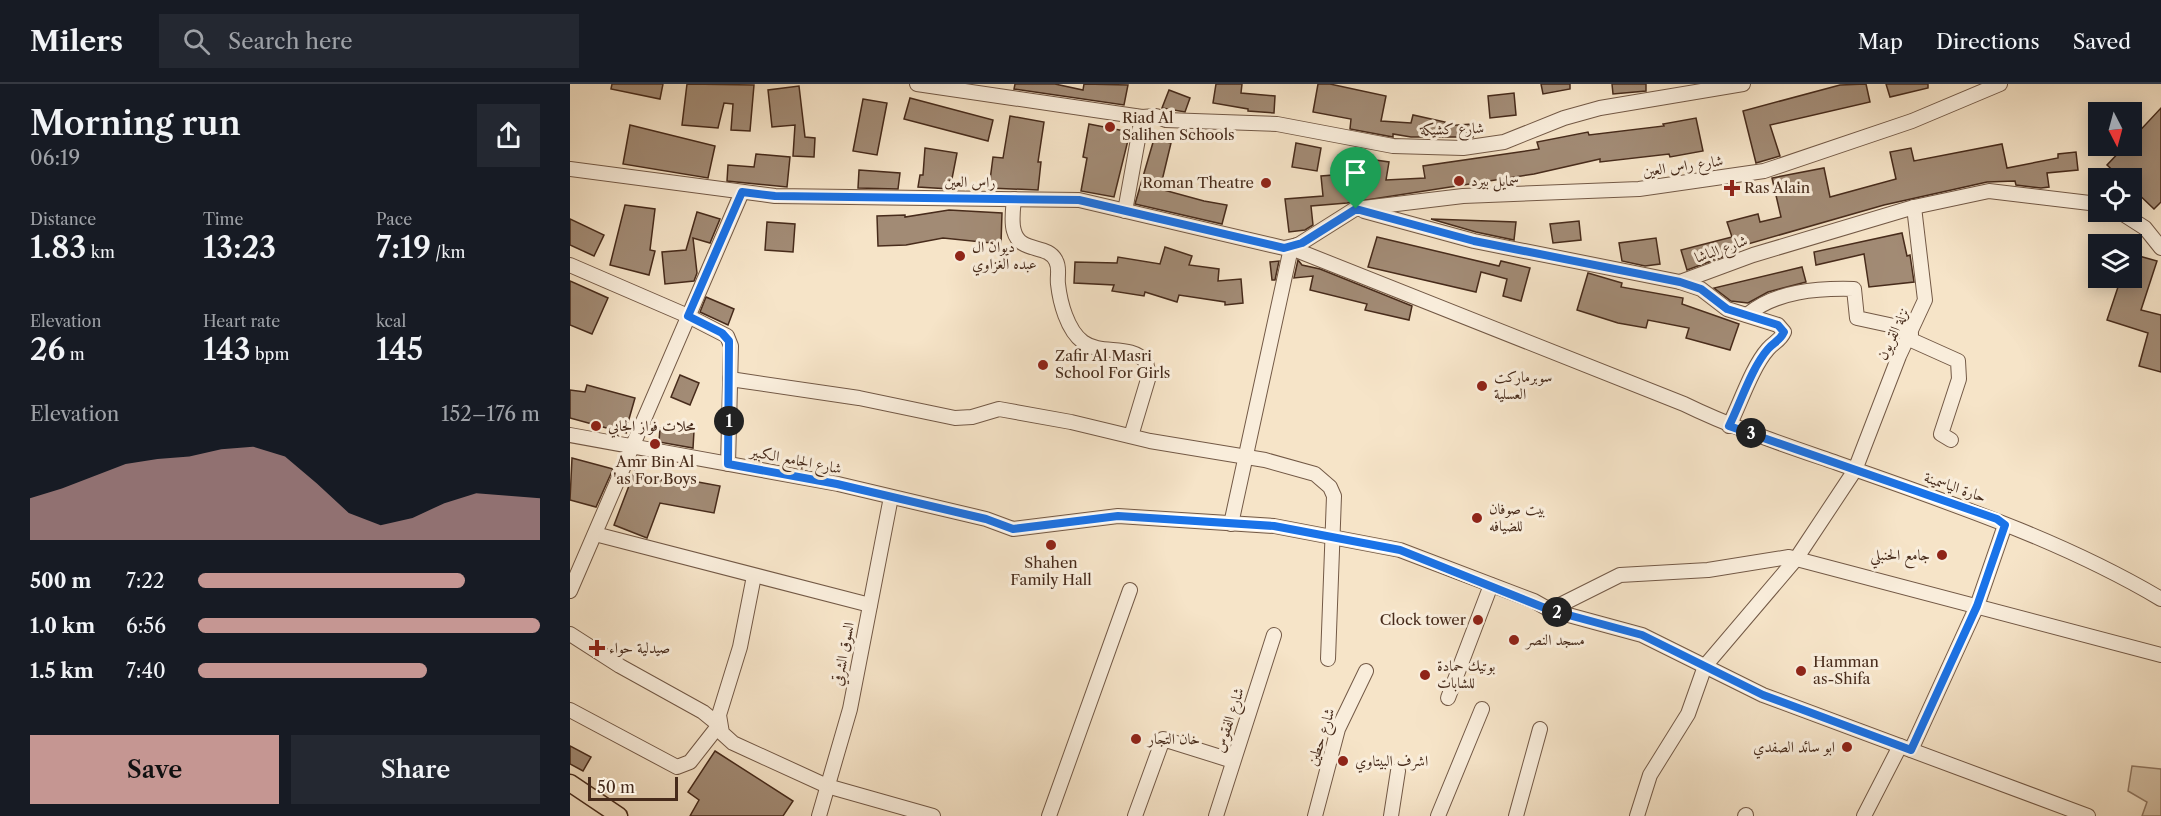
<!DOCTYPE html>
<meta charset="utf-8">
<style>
body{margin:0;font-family:"Libre Caslon Text",Amiri,serif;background:#242831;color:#f1f3f6;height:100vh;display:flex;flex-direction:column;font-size:22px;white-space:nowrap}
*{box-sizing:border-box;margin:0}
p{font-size:20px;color:#9ea1a6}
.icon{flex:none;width:33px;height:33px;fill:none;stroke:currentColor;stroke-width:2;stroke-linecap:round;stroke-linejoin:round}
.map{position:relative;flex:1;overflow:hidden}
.panel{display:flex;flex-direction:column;background:#171b24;width:570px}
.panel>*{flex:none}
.needle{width:39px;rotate:174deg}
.tools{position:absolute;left:1518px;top:18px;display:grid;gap:12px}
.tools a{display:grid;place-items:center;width:54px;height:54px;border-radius:0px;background:#171b24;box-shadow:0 3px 15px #0003;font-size:30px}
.scale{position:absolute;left:18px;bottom:15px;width:90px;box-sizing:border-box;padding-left:6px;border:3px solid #472b1b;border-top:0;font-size:16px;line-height:21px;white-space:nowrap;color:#472b1b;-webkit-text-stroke:4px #f9eddb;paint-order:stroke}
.pin{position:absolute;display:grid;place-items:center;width:51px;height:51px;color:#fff;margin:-62px -26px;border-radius:50% 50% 50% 0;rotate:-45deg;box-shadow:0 0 6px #0007}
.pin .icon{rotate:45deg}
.km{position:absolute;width:30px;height:30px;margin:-15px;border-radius:50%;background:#222;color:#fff;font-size:16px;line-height:30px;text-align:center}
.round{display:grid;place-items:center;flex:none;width:63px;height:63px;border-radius:0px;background:#242831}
.overview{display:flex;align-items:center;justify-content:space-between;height:102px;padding:0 30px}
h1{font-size:33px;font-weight:600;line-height:45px}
.metrics{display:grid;grid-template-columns:repeat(3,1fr);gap:9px;height:102px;padding:6px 30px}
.metrics div{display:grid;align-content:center}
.metrics b{font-size:30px;font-weight:600}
.metrics small{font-size:16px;font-weight:400}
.metrics p{font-size:16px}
.chart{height:168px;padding:12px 30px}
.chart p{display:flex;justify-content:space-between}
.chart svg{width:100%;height:108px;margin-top:6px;fill:#c59692;opacity:.7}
.cta{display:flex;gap:12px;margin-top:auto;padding:12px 30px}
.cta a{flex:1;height:69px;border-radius:0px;background:#c59692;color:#111;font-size:24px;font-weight:600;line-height:69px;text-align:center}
.cta a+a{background:#242831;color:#f1f3f6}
ul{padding:0 30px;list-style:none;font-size:20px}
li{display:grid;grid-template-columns:96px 72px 1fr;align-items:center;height:45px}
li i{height:15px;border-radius:8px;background:#c59692}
header{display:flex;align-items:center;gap:36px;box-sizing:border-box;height:84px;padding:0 30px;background:#171b24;border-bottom:2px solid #363941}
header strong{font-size:28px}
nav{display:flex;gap:33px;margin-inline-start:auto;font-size:21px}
.search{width:420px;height:54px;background:#242831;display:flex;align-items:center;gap:15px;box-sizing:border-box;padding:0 21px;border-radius:0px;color:#9ea1a6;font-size:22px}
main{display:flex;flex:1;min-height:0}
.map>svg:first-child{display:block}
.green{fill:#d8c5ab;stroke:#907863;stroke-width:1.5}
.building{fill:#a28b75;stroke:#472b1b;stroke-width:1.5}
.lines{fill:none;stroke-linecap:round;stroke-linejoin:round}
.minor-casing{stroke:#735946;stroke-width:16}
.major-casing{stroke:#472b1b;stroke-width:19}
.minor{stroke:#f9eddb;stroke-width:14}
.major{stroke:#f6e4c8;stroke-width:16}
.route-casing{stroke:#fff;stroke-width:12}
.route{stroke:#1a73e8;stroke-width:8}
.poi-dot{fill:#8f2418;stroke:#f9eddb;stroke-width:2}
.labels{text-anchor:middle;stroke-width:6;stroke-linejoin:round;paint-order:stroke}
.poi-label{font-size:15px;fill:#472b1b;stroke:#f9eddb;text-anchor:start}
.street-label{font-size:15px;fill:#472b1b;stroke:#f9eddb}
</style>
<header>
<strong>Milers</strong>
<div class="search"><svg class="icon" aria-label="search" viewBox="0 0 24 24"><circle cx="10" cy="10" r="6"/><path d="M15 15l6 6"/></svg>Search here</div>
<nav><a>Map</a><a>Directions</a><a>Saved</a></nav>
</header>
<main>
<section class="panel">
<div class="overview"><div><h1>Morning run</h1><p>06:19</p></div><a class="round"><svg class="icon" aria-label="share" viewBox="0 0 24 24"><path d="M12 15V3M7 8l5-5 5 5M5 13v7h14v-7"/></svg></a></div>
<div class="metrics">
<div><p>Distance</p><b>1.83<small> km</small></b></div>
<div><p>Time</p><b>13:23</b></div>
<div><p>Pace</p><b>7:19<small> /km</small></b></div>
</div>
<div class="metrics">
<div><p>Elevation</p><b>26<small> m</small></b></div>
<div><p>Heart rate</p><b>143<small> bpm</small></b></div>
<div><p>kcal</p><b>145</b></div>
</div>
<div class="chart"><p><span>Elevation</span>152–176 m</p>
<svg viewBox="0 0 160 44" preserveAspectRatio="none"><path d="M0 44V27L10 23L20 18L30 13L40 11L50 10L60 7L70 6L80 10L90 21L100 33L110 38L120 35L130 29L140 25L150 26L160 27V44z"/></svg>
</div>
<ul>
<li><b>500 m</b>7:22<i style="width:78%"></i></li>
<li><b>1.0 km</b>6:56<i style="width:100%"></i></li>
<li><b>1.5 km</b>7:40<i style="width:67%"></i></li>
</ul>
<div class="cta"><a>Save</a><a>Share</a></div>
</section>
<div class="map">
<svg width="1591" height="732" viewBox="0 0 1591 732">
<rect width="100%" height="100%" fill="#f6e4c8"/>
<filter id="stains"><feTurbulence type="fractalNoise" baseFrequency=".00333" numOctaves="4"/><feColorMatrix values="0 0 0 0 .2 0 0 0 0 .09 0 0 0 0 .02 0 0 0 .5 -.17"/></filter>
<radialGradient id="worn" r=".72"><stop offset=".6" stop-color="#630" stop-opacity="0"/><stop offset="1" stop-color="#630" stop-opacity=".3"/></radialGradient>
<polygon class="green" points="1562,682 1591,685 1591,732 1572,732 1577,718 1558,707"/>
<g class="building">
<polygon points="42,0 93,0 90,15 41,5"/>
<polygon points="117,0 184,1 180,47 161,46 163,20 154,19 148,44 112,41"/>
<polygon points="445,0 485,0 513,6 514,0 558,1 554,21 444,5"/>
<polygon points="646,0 672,0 671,9 705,12 704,29 678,27 678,25 643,19"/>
<polygon points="748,0 760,0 816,12 811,37 841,39 843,31 875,38 874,42 902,40 903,53 841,53 823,50 823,53 780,45 781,35 743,28"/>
<polygon points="971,0 1000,0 1000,5 973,10"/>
<polygon points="1042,0 1076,0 1076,7 1043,10"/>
<polygon points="1296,0 1300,18 1200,41 1210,72 1186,79 1173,27 1270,1"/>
<polygon points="1316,0 1358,0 1358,4 1320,13"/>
<polygon points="229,2 235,53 245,54 244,73 223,72 225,41 202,43 198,6"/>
<polygon points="599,6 620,14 615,28 592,24"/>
<polygon points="944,9 946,31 920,34 918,12"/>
<polygon points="340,14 423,36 418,57 334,35"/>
<polygon points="293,15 317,19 307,71 283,67"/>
<polygon points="1591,24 1591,118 1584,125 1562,104 1562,94 1551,94 1537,81 1555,62 1562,62 1562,55"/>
<polygon points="440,32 474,38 468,78 471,78 468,106 419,104 423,73 433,74"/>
<polygon points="1126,34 1133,67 1100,73 1099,70 1030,78 1030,75 964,90 777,119 741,122 743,141 735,146 719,148 715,115 753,112 751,92 790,89 792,74 819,78 816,96 855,94 853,82 969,65 967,58 1018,48 1019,51 1094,42 1093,40"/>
<polygon points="519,40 560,48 544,113 511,107 517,74 513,73"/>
<polygon points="60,41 145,62 138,94 53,80"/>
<polygon points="584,55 601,59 590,105 634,117 657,121 652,140 565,120"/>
<polygon points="726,59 751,64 747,87 722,83"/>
<polygon points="1432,60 1437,84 1488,74 1488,70 1506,68 1508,86 1477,89 1479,103 1471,104 1446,101 1445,97 1417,98 1314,121 1157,166 1158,171 1117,186 1111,166 1162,153 1157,138 1188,130 1190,138 1211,133 1202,94 1254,84 1260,113 1326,95 1320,68 1341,64 1344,77"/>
<polygon points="355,64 387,69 380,105 348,103 350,91 353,91"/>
<polygon points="186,70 220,73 217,103 157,97 158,81 184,83"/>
<polygon points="289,86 330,89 328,105 288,104"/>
<polygon points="55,121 85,125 80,166 85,167 79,191 40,181"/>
<polygon points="379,126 432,129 431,160 373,154 336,161 308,162 307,132 335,131 335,133"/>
<polygon points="127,128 150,135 140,159 123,154 127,189 124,197 95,200 92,168 116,166"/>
<polygon points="0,135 34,151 24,172 0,161"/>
<polygon points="861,135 946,138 944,156 906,148"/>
<polygon points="1009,137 1011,156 983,159 980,140"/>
<polygon points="197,138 225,140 223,168 195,166"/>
<polygon points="1332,149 1337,172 1340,171 1344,198 1299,203 1294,170 1246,181 1244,168"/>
<polygon points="807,153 929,182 931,177 960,184 951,217 933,212 937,195 911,188 906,208 798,183"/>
<polygon points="1086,154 1090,180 1075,182 1052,177 1049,159"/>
<polygon points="595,163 622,172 619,181 649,185 648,197 671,195 673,219 655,221 655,218 609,211 607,218 575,208 574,212 542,207 544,201 504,199 505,178 547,179 548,173 590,180"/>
<polygon points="1562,170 1587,177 1571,226 1591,231 1591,288 1569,282 1578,249 1537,236 1551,194 1562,194"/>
<polygon points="728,176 732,181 750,185 842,222 839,236 795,226 797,220 740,206 743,192 724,194"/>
<polygon points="709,177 705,196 702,196 700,178"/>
<polygon points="1232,183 1236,198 1198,208 1178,219 1161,217 1144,204"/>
<polygon points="1018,189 1052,199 1051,203 1113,214 1112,220 1169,240 1160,266 1116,254 1119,244 1078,236 1076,244 1048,239 1007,226"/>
<polygon points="0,197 38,214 22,250 0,241"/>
<polygon points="136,213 164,225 158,241 130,228"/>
<polygon points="110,291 129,299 120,321 101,313"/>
<polygon points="17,301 65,314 55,349 0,334 0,306 15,308"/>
<polygon points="90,344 124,347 123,364 89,358"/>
<polygon points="2,374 43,385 26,423 0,416"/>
<polygon points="65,386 105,401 106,394 150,402 144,429 90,419 77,454 44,441"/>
<polygon points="0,662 21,673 13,687 0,680"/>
<polygon points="145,667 223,717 213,732 120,732 129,716 118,708"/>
</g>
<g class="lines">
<g class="minor-casing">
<g id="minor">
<polyline points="347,0 572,33 586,32 596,36 707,40 823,62 893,64 934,58 994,34 1030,24 1173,0"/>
<polyline points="0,85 205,112 509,116 714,164 728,161 785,125 893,112 1069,105 1194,87 1342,37 1430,0"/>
<path d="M444,115C443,125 441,138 444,147C450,170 478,159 486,177C490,184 487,192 488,200C490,218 497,246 513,258C532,272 560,259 576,278L579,292L561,352"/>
<polyline points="555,127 572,33"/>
<polyline points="794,127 904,157 1110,198 1183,171 1344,123 1419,107 1528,120"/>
<polyline points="1550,128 1575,144 1591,164"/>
<path d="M721,164L1114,320C1163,344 1215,361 1267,379C1377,418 1490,455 1591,515"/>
<polyline points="0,181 118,232 157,252 161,262 158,380"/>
<path d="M1110,198L1131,205L1157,225L1208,241L1214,248C1210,257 1204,258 1198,265C1182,283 1170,320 1159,342"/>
<path d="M1177,231C1206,207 1247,204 1284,205L1287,234L1324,242L1341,250"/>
<polyline points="1339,255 1388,277 1389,295 1371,350 1381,356"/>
<polyline points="160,295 289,314 385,334 402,333 429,325 501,338 580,357 695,376 745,390 760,403 764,412 758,575"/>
<polyline points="0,351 268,400 416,435 443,445 548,432 704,442 830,466 964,517 980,526 1072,551 1193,611 1518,732"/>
<polyline points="661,440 721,164 727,161"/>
<polyline points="25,450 300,521"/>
<polyline points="184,492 170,563 149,631 152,649 163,659 257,702 363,732"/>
<polyline points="0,507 172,108"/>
<polyline points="980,526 1050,491 1138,486 1219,473 1591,571"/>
<polyline points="0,550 50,582 133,628 149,641 120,678 107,683 0,626"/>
<polyline points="878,614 921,501"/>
<polyline points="1341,666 1407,522 1435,441"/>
<polyline points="249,732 280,625 321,413"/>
<polyline points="479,732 560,506"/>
<polyline points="565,732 593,655 663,677"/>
<polyline points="646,732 704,551"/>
<polyline points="745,732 768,645 796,587"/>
<polyline points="821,732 828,687"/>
<polyline points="868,732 912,625"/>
<polyline points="946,732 970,645"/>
<polyline points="1067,732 1080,691 1118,630 1135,582 1226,475 1285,386 1329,272 1355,216 1344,123"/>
<polyline points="1175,732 1176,731"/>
<polyline points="1294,732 1330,662"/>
</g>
</g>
<g class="major-casing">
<polyline id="major" points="0,699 49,732"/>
</g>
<use href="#minor" class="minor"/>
<use href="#major" class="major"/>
</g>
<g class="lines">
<g class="route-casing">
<path id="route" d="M172,108L205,112L509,116L714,164L732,159L786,125L904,157L1110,198L1131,205L1157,225L1208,241L1214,248C1210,257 1204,258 1198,265C1182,283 1170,320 1159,342L1427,435L1435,441L1407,522L1341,666L1193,611L1072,551L980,526L830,466L704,442L548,432L443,445L416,435L267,400L158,380L159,257L152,249L118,232Z"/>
</g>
<use href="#route" class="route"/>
</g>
<g class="poi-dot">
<circle cx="540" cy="43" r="6"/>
<circle cx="889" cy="97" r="6"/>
<circle cx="696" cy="99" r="6"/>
<path d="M1159 95h6v6h6v6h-6v6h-6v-6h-6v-6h6z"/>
<circle cx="390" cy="172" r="6"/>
<circle cx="473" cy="281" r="6"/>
<circle cx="912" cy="302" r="6"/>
<circle cx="26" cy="342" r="6"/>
<circle cx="85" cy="360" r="6"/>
<circle cx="907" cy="434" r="6"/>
<circle cx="481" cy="461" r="6"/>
<circle cx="1372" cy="471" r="6"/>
<circle cx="908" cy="536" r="6"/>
<circle cx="944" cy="556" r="6"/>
<path d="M24 555h6v6h6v6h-6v6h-6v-6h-6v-6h6z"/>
<circle cx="1231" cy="587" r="6"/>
<circle cx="855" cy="591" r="6"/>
<circle cx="566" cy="655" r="6"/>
<circle cx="1277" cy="663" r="6"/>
<circle cx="773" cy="677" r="6"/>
</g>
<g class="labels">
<g class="poi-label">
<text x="552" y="39">Riad Al<tspan x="552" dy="17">Salihen Schools</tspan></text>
<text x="901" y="102">سمايل بيرد</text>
<text x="684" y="104" text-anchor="end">Roman Theatre</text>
<text x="1174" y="109">Ras Alain</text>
<text x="402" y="168">ديوان ال<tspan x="402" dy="17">عبده الغزاوي</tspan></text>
<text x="485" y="277">Zafir Al Masri<tspan x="485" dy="17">School For Girls</tspan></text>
<text x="924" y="298">سوبرماركت<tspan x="924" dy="17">العسلية</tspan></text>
<text x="38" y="347">محلات فواز الجابي</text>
<text x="85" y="383" text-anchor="middle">Amr Bin Al<tspan x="85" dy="17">'as For Boys</tspan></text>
<text x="919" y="430">بيت صوفان<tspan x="919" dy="17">للضيافه</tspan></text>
<text x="1360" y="476" text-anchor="end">جامع الحنبلي</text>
<text x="481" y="484" text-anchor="middle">Shahen<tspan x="481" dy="17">Family Hall</tspan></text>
<text x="896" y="541" text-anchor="end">Clock tower</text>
<text x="956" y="561">مسجد النصر</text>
<text x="39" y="569">صيدلية حواء</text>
<text x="1243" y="583">Hamman<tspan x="1243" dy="17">as-Shifa</tspan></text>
<text x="867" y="587">بوتيك حمادة<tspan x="867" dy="17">للشابات</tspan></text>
<text x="578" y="660">خان التجار</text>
<text x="1265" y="668" text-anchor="end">ابو سائد الصفدي</text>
<text x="785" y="682">اشرف البيتاوي</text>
</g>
<g class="street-label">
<text transform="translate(882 45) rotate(-2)" y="5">شارع كشيكة</text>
<text transform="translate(1113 82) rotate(-8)" y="5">شارع راس العين</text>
<text transform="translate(400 98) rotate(1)" y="5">راس العين</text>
<text transform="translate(1151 165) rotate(-20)" y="5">شارع الباشا</text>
<text transform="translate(1323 250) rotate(-65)" y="5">نزلة القريون</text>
<text transform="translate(226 376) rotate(11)" y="5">شارع الجامع الكبير</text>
<text transform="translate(1385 403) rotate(19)" y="5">حارة الياسمينة</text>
<text transform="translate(273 570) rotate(-79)" y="5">السوق الشرقي</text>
<text transform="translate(659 636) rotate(-72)" y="5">شارع الفقوس</text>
<text transform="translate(751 653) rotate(-72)" y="5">شارع حطين</text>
</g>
</g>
<rect width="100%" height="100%" filter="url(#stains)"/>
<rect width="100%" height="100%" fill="url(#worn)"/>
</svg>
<div class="tools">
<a><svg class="needle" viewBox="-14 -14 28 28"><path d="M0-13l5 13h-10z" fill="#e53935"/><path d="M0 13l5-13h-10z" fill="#9ea1a6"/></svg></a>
<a><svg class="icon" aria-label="locate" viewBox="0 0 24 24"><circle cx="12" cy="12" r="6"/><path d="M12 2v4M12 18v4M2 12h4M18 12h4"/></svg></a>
<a><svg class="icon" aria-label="layers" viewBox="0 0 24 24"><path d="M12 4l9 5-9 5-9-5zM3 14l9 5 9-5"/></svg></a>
</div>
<div class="scale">50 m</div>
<div class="pin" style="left:786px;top:125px;background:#1e9e55"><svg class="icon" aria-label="arrive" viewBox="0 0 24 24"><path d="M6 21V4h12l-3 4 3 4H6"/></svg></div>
<b class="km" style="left:159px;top:337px">1</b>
<b class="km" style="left:987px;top:528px">2</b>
<b class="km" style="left:1181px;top:349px">3</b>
</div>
</main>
